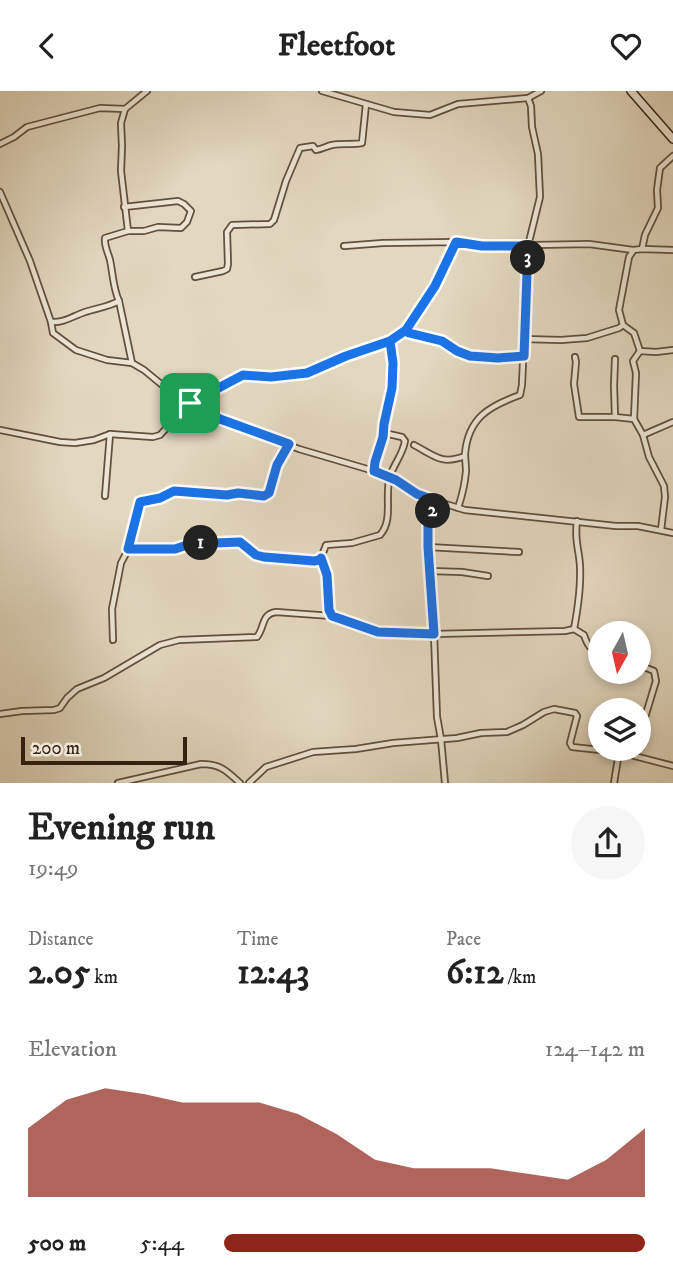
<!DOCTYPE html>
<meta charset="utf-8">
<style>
body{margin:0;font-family:"IM FELL DW Pica",serif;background:#f6f6f6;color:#222;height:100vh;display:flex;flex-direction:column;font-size:26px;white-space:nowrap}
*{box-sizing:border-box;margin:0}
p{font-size:23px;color:#767676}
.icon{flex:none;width:38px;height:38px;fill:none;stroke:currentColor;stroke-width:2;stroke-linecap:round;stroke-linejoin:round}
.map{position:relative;height:692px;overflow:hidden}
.side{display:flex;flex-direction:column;background:#fff;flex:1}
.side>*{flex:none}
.needle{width:46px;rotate:188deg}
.controls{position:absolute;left:588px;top:530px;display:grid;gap:14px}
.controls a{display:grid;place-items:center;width:63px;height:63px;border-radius:50%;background:#fff;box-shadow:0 4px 10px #0003;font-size:35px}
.scale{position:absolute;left:21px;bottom:18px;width:166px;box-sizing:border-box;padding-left:7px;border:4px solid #372211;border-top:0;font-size:19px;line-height:24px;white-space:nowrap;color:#372211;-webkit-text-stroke:5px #ece5d5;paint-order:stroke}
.pin{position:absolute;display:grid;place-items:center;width:60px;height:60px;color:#fff;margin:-30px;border-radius:14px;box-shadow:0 4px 10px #0006}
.km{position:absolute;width:35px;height:35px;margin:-18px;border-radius:50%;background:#222;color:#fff;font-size:19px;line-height:35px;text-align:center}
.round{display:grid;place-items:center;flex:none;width:74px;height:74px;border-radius:37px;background:#f6f6f6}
.summary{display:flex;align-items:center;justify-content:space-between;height:119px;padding:0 28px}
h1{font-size:38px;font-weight:800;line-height:52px}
.figures{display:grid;grid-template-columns:repeat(3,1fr);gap:10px;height:119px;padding:7px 28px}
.figures div{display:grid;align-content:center}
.figures b{font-size:35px;font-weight:800}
.figures small{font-size:19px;font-weight:400}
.figures p{font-size:19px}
.chart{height:196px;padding:14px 28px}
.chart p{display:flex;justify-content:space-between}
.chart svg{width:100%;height:126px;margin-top:7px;fill:#8f2418;opacity:.7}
ul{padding:0 28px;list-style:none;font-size:23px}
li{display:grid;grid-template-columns:112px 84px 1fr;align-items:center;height:52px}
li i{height:18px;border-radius:9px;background:#8f2418}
header{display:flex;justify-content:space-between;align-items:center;height:91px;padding:0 28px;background:#fff;font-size:32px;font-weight:800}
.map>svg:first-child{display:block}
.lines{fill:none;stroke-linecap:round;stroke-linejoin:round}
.minor-casing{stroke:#624f3c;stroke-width:8}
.secondary-casing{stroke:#372211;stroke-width:10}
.minor{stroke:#ece5d5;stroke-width:4.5}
.secondary{stroke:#ece5d5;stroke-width:7}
.route-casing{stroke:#fff;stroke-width:14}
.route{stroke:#1a73e8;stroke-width:9}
</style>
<header><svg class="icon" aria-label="back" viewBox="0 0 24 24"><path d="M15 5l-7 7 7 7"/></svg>Fleetfoot<svg class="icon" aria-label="heart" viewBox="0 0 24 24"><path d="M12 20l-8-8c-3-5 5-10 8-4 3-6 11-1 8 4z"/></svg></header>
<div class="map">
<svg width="673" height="692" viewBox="0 0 673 692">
<rect width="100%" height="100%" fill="#e2d7bf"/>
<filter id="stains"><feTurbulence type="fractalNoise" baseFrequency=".00286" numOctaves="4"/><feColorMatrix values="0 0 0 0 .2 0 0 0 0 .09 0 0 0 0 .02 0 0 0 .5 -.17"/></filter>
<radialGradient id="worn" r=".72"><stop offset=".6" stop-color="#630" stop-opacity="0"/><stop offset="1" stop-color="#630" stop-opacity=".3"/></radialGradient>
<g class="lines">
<g class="minor-casing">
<g id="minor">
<polyline points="322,0 394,21 430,24 458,13 528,7 541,0"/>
<polyline points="0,53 14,46 27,36 100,17 125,18"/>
<polyline points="0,101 30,170 51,231 53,242 76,259 107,269 132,272 144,279 167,298 220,328 299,358 374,380 396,389 417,403 436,410 465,419 616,435 638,435 673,442"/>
<polyline points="124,116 178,110 184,113 191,120 187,131 181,137 158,136 144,140 128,140"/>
<polyline points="344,155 383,152 456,151 482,155 589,153 633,159 642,158 673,159"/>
<polyline points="642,158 645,144 658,117 657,99 660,77 673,65"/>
<path d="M195,186L223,180L227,178L228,173L227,141L232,134L270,133L274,129L286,90L300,57L313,55L316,59C322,58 327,55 332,54C342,52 352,54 362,52L366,13"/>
<polyline points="119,210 132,272"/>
<path d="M51,231C64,232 73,225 85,221C97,217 108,216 119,210C113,197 113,183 110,169C108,161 104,155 105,147L128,140L121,80L122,55L121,32L125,18L147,0"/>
<polyline points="623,234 634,242 640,260 656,261 673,259"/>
<polyline points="406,239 435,195 456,151"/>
<polyline points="524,248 561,249 587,247 619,237 623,234 619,219 629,166 633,160"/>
<polyline points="575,266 576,271 574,293 579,326 615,326"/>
<polyline points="615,268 614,295 615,326 634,328 643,344 649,366 664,395 665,406 661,439"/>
<polyline points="634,328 636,282 633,270 640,260"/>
<polyline points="0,339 60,351 75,352 94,349 110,343 153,346 160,344 190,312 243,283 271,286 307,282 346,265 390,250 406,239 409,242 442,249 457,260 470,266 498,267 524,265"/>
<polyline points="643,344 673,331"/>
<path d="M414,354C435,365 441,374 465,365"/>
<polyline points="374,380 375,371 383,346 384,333 392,297 393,272 390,250"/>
<polyline points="105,405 110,343"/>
<polyline points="436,410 428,435 428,456 434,543 437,626 441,648 445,692"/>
<path d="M458,417C462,405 465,393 466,380C466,374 465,369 465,363C468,327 489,315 520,304L522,294L528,155L540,106L538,63L532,36L531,15L528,7"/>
<polyline points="428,456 519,461"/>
<path d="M128,458L175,459L190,453L240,451L256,464L264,466L314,470L321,467L326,454L352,452L380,444C394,429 384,404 390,385C394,373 403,363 405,350L402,346L384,342"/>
<path d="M322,468L327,484L329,519L332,525L378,541L434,543L565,540L574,538L584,544C587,553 590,559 600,562"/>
<polyline points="430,480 462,481 488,485"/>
<path d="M574,538C578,517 581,497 580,475C579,457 574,450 577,430"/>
<polyline points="113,549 112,518 121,472 130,455 140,411 160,407 174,400 227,404 238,402 264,405 269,402 277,374 289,353"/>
<polyline points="639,574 654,580 656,590 639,646"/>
<path d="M0,623L22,620L54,619L60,617L67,607L77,598L104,587L160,554L179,549L257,546C265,536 261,523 276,521L332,525"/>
<path d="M118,692L201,673C220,673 226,679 240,692"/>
<polyline points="249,692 266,676 313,661 356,658 393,652 457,647 481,642 507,641 523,634 544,621 554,618 575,622 577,625 570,652 572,656 619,661 673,675"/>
<polyline points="614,692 619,661"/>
</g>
</g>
<g class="secondary-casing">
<polyline id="secondary" points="631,0 673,48"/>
</g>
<use href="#minor" class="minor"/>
<use href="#secondary" class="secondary"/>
</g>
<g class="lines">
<g class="route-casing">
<polyline id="route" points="190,312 220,328 289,353 277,374 269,402 264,405 238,402 227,404 174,400 160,407 140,411 128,458 175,458 190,453 240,451 256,464 264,466 314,470 320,469 321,467 327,484 329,519 332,525 378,541 434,543 428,456 428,435 436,410 417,403 396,389 374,380 375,371 383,346 384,333 392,297 393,272 390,250 406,239 435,195 456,151 482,155 528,155 524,265 498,267 470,265 457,260 442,250 409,242 406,239 390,250 346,265 307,282 271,286 243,284 190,312"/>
</g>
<use href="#route" class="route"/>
</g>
<rect width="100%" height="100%" filter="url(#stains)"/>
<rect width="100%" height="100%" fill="url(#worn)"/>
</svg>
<div class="controls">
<a><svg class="needle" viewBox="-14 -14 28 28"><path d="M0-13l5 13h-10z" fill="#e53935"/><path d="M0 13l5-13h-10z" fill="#767676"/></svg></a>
<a><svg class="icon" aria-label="layers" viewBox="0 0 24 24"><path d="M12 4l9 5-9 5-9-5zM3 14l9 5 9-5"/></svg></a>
</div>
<div class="scale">200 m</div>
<div class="pin" style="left:190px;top:312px;background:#1e9e55"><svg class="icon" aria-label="arrive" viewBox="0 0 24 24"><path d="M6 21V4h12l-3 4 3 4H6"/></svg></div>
<b class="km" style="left:201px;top:452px">1</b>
<b class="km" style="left:433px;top:420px">2</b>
<b class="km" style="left:528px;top:167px">3</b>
</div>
<section class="side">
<div class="summary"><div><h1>Evening run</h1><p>19:49</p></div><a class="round"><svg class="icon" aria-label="share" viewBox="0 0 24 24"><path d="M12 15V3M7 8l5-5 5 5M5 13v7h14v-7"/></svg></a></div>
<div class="figures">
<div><p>Distance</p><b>2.05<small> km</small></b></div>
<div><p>Time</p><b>12:43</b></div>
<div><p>Pace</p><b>6:12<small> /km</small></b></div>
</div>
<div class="chart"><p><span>Elevation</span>124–142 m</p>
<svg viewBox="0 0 160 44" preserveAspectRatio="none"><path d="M0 44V20L10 10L20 6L30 8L40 11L50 11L60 11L70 15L80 22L90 31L100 34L110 34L120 34L130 36L140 38L150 31L160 20V44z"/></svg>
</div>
<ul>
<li><b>500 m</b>5:44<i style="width:100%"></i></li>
</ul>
</section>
